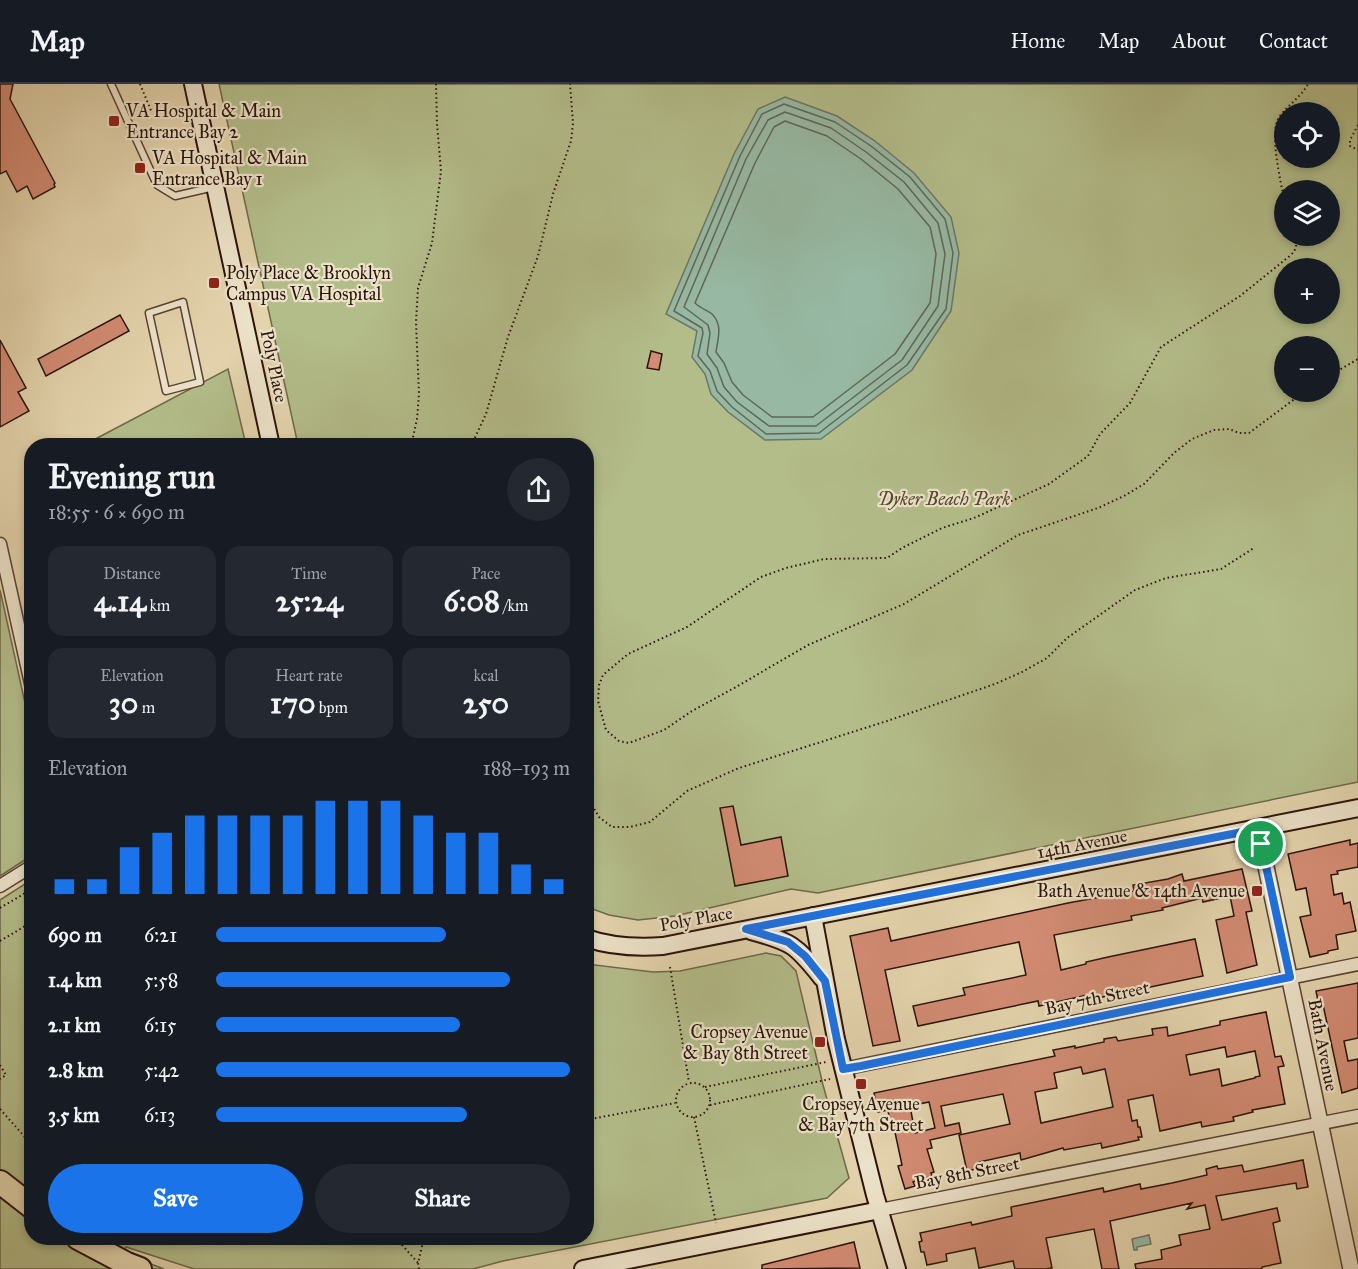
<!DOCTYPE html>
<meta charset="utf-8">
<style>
body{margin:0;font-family:"IM FELL Great Primer",serif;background:#242831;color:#f1f3f6;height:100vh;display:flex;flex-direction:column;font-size:22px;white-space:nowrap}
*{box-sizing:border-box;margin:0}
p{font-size:20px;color:#9ea1a6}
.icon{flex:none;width:33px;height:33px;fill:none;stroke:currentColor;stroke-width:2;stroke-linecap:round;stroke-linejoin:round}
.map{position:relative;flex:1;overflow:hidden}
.drawer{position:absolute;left:24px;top:354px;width:570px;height:807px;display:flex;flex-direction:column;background:#171b24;border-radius:24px;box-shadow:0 3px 9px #0003}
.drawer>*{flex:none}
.buttons{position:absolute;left:1274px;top:18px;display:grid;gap:12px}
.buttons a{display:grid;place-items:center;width:66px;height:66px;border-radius:50%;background:#171b24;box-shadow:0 3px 9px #0003;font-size:30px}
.pin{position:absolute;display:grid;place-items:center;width:51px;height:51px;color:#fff;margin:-26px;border:3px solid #fff;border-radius:50%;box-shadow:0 2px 6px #0007}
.round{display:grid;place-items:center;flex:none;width:63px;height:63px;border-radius:32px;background:#242831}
.overview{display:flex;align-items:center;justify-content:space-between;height:102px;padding:0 24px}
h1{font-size:33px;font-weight:700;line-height:45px}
.stats{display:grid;grid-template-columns:repeat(3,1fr);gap:9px;height:102px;padding:6px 24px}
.stats div{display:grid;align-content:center;border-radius:15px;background:#242831;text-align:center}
.stats b{font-size:30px;font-weight:700}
.stats small{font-size:16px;font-weight:400}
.stats p{font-size:16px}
.chart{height:168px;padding:12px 24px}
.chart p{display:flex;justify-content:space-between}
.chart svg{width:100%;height:108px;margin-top:6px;stroke:#1a73e8;stroke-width:6}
.action{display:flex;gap:12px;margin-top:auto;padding:12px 24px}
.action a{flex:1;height:69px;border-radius:36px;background:#1a73e8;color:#fff;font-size:24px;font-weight:700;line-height:69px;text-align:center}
.action a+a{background:#242831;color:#f1f3f6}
ul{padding:0 24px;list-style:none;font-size:20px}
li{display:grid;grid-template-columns:96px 72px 1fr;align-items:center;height:45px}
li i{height:15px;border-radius:8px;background:#1a73e8}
header{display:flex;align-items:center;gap:36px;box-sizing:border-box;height:84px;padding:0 30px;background:#171b24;border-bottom:2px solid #363941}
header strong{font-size:28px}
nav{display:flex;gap:33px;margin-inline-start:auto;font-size:21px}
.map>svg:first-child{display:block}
.green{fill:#b3bd8a;stroke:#6e684a;stroke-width:1.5;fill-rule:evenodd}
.water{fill:#97b9a4;stroke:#6b7766;stroke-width:1.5}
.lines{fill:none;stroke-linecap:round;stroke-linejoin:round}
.shore{stroke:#606657;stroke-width:1.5}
.building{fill:#d38c74;stroke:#2a130a;stroke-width:1.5;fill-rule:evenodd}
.service-casing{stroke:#584333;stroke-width:9}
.minor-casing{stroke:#584333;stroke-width:15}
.tertiary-casing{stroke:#584333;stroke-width:18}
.secondary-casing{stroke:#2a130a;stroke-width:20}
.motorway-casing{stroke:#2a130a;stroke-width:26}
.path{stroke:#2a130a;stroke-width:2;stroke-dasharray:1.5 3;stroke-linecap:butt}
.service{stroke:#ede3ca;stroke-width:6}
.minor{stroke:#ede3ca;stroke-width:12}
.tertiary{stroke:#ede3ca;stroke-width:15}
.secondary{stroke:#ede3ca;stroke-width:16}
.motorway{stroke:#e4d4ad;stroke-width:22}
.route-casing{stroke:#fff;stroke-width:12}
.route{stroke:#1a73e8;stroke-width:8}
.poi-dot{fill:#8f2418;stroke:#ede3ca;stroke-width:2}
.labels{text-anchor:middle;stroke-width:4.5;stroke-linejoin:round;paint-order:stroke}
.poi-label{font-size:18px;fill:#2a130a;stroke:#ede3ca;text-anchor:start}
.street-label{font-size:18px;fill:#2a130a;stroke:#ede3ca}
.park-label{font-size:18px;font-style:italic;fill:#534630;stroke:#ede3ca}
</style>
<header>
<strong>Map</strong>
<nav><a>Home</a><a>Map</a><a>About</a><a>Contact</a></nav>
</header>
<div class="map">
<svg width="1358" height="1185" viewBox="0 0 1358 1185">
<rect width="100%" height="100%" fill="#e4d4ad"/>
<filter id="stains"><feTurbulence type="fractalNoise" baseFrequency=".00333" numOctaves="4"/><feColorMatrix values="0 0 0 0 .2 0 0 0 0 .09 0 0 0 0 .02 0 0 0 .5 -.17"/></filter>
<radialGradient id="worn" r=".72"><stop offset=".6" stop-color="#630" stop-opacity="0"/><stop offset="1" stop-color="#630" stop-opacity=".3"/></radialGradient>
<g class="green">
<path d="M219,0H1358V698L818,809L791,805L675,832L638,836L609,831L587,823L586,362L298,361ZM1284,28H1329V74H1284ZM1284,106H1329V152H1284ZM1284,184H1329V230H1284ZM1284,262H1329V308H1284Z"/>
<polygon points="228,285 246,361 84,361"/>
<polygon points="0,506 31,646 31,772 0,792"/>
<polygon points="31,796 32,1154 586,1154 587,880 653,888 680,887 766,869 781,872 796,887 823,1001 849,1094 827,1114 503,1177 473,1185 194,1185 126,1163 123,1169 164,1185 0,1185 0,816"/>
</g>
<g class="water">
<polygon points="785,13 837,32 875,57 914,89 951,133 959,169 951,227 912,286 821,355 765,356 728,328 711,310 705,290 692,273 697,247 666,230 734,70 758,25"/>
<polygon points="1149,1151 1151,1160 1137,1163 1137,1166 1134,1166 1132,1155"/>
</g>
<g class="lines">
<g class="shore">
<polygon points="784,20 835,38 871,62 910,93 945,135 953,169 946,225 907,281 819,349 766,350 732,323 717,307 710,287 698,272 703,249 702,244 674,227 740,72 762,30"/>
<polygon points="785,28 831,44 866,68 904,98 938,139 945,170 938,222 902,276 816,342 769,342 737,318 724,303 717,284 707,270 710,249 708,241 684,223 746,75 768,36"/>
<path d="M785,37L827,52L861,75L898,105L930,143L936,170L930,219L895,270L813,333H772L743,311L732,298L724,279L716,268C718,254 723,241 712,230C707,226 700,224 695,219L755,79L774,43Z"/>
</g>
</g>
<g class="building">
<polygon points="0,0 13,0 10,15 55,99 54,100 55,103 33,115 27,102 17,108 6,87 0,90"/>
<polygon points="120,231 129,247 46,292 38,275"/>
<polygon points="0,256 26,304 18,308 29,327 0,343"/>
<polygon points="651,267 662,270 659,286 647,284"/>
<polygon points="733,722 741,761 781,753 788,792 735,802 720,724"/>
<polygon points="1350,756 1350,761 1358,759 1358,783 1337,787 1338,790 1331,791 1334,811 1342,809 1344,820 1350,818 1356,847 1336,851 1338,865 1328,867 1328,869 1310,873 1300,833 1311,831 1306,804 1296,806 1288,770"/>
<polygon points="1242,785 1252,827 1246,828 1257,881 1227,889 1216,836 1234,832 1230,812 1203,818 1202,814 1162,824 1163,826 1131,832 1132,836 1054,851 1061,886 1086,880 1086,878 1108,873 1195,855 1203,892 1093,915 1092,910 1039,922 1038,917 918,942 913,922 965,911 963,904 1026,891 1019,858 885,886 900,957 873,962 850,852 888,844 891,857 1068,819 1134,807 1133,801 1168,795 1182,790 1184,797"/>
<polygon points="1358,899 1358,954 1344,957 1348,977 1358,975 1358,1004 1342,1009 1322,916 1318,917 1316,907"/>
<path d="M1266,928L1275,973L1281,972L1284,982L1278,983L1285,1020L1252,1026L1253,1028L1233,1033L1234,1037L1202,1043L1201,1038L1160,1047L1153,1011L1128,1016L1132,1037L1137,1036L1138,1043H1140L1142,1053H1138L1139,1056L1102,1064L1101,1059L1064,1066L1063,1064L1021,1076L1020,1069L979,1078L980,1084L967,1087L959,1051L1010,1040L1003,1010L941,1022L945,1042L959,1039L961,1049L930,1056L932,1064L927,1065L934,1088L931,1089L932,1092L913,1098L915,1102L905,1105L898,1082L902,1081L893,1039H890L888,1026L878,1028L874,1009L1055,972L1053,966L1075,962V964L1104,958V955L1116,953L1118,957L1153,951L1152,945L1167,943L1168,952L1220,941V937ZM1225,963L1227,973L1255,967L1260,992L1255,993V994L1222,1002L1219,985L1190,991L1186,971ZM1081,983L1083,990L1105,985L1113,1023L1041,1039L1035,1008L1057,1004L1054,989ZM929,1018L935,1044L915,1049L910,1022Z"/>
<polygon points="1303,1076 1308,1103 1297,1105 1296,1099 1216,1112 1222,1136 1277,1124 1280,1137 1273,1139 1281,1179 1262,1183 1262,1185 1136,1185 1135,1180 1162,1175 1161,1166 1181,1161 1179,1151 1210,1145 1205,1121 1187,1125 1192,1119 1110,1137 1119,1185 1102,1185 1094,1145 1046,1154 1052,1184 1046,1185 1015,1185 1013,1177 979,1184 975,1164 946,1170 947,1177 927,1181 924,1168 921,1168 919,1158 922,1157 920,1149 971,1138 972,1141 1012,1132 1011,1123 1050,1115 1103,1104 1104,1108 1140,1100 1141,1105 1172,1099 1207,1091 1206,1085 1217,1082 1218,1085 1242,1081 1244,1088"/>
<polygon points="854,1158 860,1184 762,1185 762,1181"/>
</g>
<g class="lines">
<g class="service-casing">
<g id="service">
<polyline points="111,0 157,101 175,112 214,103"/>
<polygon points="183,218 200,298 166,307 149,229"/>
</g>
</g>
<g class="minor-casing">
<g id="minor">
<polyline points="0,460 32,604"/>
<polyline points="0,802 32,782"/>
<polyline points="843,985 1358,880"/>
<polyline points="880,1126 1358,1032"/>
</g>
</g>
<g class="tertiary-casing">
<polyline id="tertiary" points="1258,745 1351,1185"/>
</g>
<g class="secondary-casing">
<g id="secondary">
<polyline points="193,0 271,362"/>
<polyline points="813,832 836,955 875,1111 897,1185"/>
<path d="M751,847C792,858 796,861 822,894"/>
<path d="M586,854C612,863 636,864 663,862L1358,724"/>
<polyline points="583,1185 880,1126"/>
</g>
</g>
<g class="motorway-casing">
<g id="motorway">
<polyline points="0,1098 32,1123"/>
<polyline points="78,1154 127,1180 140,1185"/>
</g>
</g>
<g class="path">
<polyline points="140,0 152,29"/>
<polyline points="1358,41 1350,56 1350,62 1358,66"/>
<path d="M1284,116C1281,97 1268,46 1280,32C1289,20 1301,13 1308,0"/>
<path d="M1295,152C1297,160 1297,165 1291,171L1240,212L1161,263L1130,319L1100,350L1088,372L1049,400L974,434L942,444L902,464L887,474L824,475L786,484L761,493L687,543L628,570L603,591L599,601L598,617L606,646L619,657L629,659L664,646L692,627L736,603L808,561L904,520L1018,451L1098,424L1124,412L1144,400L1174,369L1192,355L1214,346L1229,345L1239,349H1249L1304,308"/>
<polyline points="1329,292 1358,275"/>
<polyline points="411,362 417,335 419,310 416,238 418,204 432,159 441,87 437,40 436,0"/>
<polyline points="471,362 486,330 508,253 538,172 553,110 571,57 573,39 570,0"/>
<polyline points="592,721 599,733 612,743 630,743 650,738 687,707 739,684 887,637 995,600 1022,588 1047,574 1067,554 1135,506 1166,494 1221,485 1254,464"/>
<polyline points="0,824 32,805"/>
<polyline points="0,857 32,838"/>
<polyline points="670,883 689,998"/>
<polyline points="0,981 6,991 0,995"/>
<circle cx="693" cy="1016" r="17"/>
<polyline points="705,1003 826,978"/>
<polyline points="710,1021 830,995"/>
<polyline points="0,1025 32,1061"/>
<polyline points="694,1033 716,1139"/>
<polyline points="586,1036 675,1019"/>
<polyline points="396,1154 418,1179"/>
<polyline points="419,1185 418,1179 424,1154"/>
</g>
<use href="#service" class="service"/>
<use href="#minor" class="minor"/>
<use href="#tertiary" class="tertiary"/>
<use href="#secondary" class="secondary"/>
<use href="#motorway" class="motorway"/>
</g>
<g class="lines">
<g class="route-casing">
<polygon id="route" points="1258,745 1290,893 861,982 843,985 825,897 805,872 788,858 746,845"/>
</g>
<use href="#route" class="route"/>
</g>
<g class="poi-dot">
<rect x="108" y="31" width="12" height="12" rx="3"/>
<rect x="134" y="78" width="12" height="12" rx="3"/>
<rect x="208" y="193" width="12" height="12" rx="3"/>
<rect x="1251" y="801" width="12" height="12" rx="3"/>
<rect x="814" y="952" width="12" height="12" rx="3"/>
<rect x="855" y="994" width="12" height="12" rx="3"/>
</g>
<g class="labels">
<g class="poi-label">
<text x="126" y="33">VA Hospital &amp; Main<tspan x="126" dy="21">Entrance Bay 2</tspan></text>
<text x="152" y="80">VA Hospital &amp; Main<tspan x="152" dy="21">Entrance Bay 1</tspan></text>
<text x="226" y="195">Poly Place &amp; Brooklyn<tspan x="226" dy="21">Campus VA Hospital</tspan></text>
<text x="1245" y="813" text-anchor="end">Bath Avenue &amp; 14th Avenue</text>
<text x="808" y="954" text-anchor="end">Cropsey Avenue<tspan x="808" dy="21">&amp; Bay 8th Street</tspan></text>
<text x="861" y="1026" text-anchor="middle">Cropsey Avenue<tspan x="861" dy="21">&amp; Bay 7th Street</tspan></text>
</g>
<g class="street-label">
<text transform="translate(274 282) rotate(78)" y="6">Poly Place</text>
<text transform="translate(1082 760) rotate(-11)" y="6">14th Avenue</text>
<text transform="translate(696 835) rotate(-10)" y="6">Poly Place</text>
<text transform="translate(1097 914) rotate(-12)" y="6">Bay 7th Street</text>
<text transform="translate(1323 961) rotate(79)" y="6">Bath Avenue</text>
<text transform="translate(967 1089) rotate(-11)" y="6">Bay 8th Street</text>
</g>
<g class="park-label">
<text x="944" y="421">Dyker Beach Park</text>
</g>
</g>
<rect width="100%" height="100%" filter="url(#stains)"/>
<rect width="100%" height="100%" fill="url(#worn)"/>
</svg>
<div class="buttons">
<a><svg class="icon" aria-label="locate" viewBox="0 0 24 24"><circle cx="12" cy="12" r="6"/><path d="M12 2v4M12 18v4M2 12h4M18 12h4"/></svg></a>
<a><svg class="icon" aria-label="layers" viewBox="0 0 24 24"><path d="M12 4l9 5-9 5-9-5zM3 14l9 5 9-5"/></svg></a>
<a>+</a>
<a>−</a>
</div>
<div class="pin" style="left:1261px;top:760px;background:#1e9e55"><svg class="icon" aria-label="arrive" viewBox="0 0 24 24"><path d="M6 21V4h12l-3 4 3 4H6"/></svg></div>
<section class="drawer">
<div class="overview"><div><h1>Evening run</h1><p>18:55 · 6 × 690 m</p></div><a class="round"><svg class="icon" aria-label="share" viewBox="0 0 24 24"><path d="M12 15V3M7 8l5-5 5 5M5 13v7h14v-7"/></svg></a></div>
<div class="stats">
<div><p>Distance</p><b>4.14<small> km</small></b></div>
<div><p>Time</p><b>25:24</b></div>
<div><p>Pace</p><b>6:08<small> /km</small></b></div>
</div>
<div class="stats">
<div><p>Elevation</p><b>30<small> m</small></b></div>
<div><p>Heart rate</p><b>170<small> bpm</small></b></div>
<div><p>kcal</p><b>250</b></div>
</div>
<div class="chart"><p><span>Elevation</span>188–193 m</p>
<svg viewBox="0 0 160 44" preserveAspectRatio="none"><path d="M5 44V38M15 44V38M25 44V25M35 44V19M45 44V12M55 44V12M65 44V12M75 44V12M85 44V6M95 44V6M105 44V6M115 44V12M125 44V19M135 44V19M145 44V32M155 44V38"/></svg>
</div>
<ul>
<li><b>690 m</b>6:21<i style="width:65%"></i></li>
<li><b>1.4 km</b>5:58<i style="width:83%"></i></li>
<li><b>2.1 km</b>6:15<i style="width:69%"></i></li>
<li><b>2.8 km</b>5:42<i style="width:100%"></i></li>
<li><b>3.5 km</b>6:13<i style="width:71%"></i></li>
</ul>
<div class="action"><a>Save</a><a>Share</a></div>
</section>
</div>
